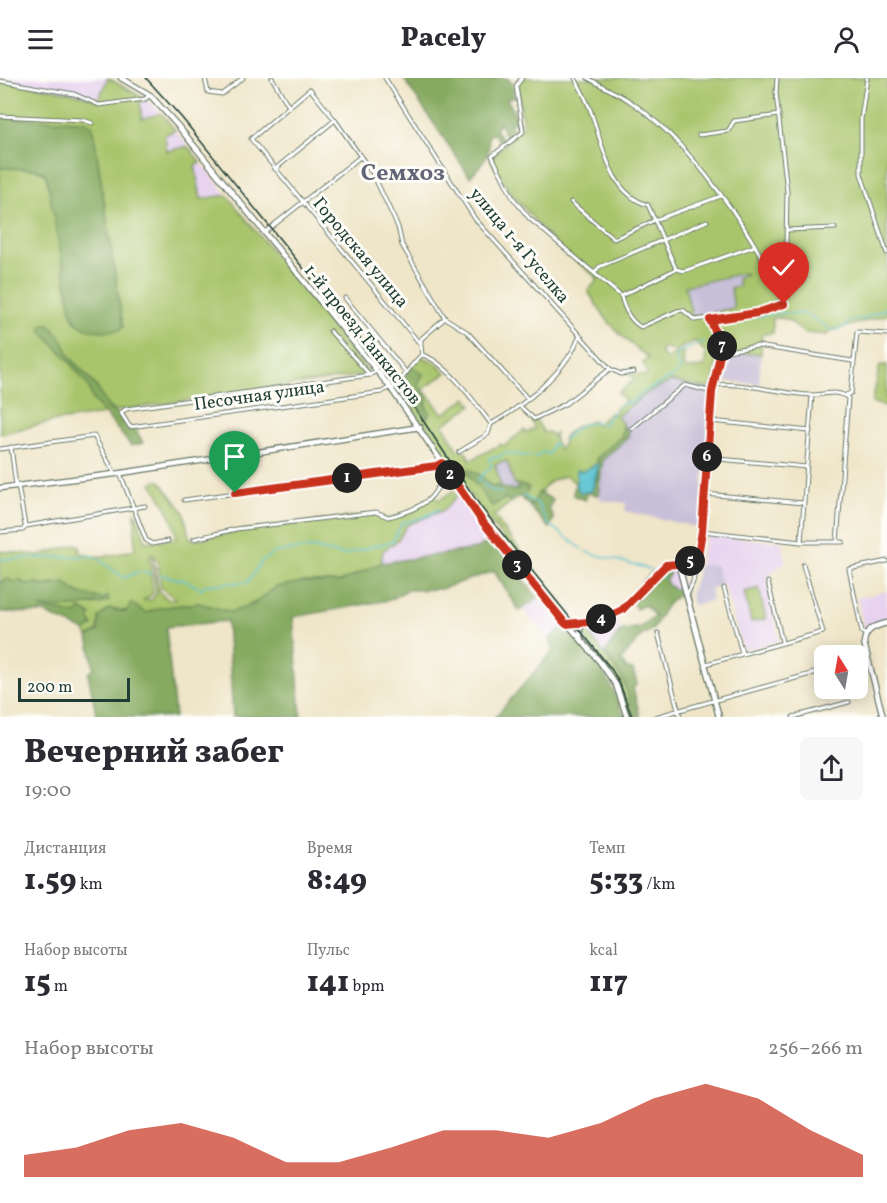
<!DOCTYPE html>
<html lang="ru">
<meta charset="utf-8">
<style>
body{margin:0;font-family:Vollkorn,serif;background:#f7f7f7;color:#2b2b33;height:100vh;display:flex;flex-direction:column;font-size:22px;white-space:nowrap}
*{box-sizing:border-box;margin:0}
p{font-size:20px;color:#7c7c81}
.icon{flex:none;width:33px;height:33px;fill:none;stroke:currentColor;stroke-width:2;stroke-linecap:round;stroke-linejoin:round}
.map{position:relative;height:639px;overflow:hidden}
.panel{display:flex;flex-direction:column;background:#fff;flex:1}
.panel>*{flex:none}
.needle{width:39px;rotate:349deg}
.controls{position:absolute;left:814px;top:567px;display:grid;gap:12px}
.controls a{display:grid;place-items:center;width:54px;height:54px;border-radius:9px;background:#fff;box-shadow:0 3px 15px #0003;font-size:30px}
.scale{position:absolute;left:18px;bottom:15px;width:112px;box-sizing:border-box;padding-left:6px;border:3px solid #1f3d34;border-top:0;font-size:16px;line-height:21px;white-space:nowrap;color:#1f3d34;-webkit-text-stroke:4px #fdfcf7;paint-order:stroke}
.pin{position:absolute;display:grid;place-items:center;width:51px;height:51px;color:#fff;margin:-62px -26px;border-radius:50% 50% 50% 0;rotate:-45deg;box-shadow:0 0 6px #0007}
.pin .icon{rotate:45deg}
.km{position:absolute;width:30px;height:30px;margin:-15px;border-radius:50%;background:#222;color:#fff;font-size:16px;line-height:30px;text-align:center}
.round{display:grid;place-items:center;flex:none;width:63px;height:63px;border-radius:9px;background:#f7f7f7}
.overview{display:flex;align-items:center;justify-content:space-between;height:102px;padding:0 24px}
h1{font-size:33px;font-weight:800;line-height:45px}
.metrics{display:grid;grid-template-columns:repeat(3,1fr);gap:9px;height:102px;padding:6px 24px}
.metrics div{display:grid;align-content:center}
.metrics b{font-size:30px;font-weight:800}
.metrics small{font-size:16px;font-weight:400}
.metrics p{font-size:16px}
.chart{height:168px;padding:12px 24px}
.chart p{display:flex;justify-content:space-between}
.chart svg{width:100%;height:108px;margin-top:6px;fill:#c8321e;opacity:.7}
header{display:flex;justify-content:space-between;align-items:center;height:78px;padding:0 24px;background:#fff;font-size:27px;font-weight:800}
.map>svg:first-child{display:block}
.built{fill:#e7d2ef}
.industrial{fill:#c8bfd8}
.green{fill:#a9c56c;stroke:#648150;stroke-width:1.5;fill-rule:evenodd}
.forest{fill:#86aa60;stroke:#52744a;stroke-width:1.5}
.water{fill:#55c1cf;stroke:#3a7f82;stroke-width:1.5}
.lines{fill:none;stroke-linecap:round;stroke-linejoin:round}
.stream{stroke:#55c1cf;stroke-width:1.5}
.street-casing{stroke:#687868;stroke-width:5}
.secondary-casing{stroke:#687868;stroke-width:7}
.street{stroke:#fff;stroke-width:3}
.secondary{stroke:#fff;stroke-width:4.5}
.tram{stroke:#1f3d34;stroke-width:1.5}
.route-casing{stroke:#fff;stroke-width:12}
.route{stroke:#c8321e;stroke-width:8}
.labels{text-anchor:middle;stroke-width:6;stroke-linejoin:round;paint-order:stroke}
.street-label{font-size:18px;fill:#1f3d34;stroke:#fdfcf7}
.district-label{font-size:24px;font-weight:bold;fill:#626578;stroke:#fdfcf7}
</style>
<header><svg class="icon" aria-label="menu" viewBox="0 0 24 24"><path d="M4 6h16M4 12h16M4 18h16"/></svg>Pacely<svg class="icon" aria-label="person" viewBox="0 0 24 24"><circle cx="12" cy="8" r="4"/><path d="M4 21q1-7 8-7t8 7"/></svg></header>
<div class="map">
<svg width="887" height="639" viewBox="0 0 887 639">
<rect width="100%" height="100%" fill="#fdfcf7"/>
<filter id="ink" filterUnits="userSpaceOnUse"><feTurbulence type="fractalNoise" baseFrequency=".0167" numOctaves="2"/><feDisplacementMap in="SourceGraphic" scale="12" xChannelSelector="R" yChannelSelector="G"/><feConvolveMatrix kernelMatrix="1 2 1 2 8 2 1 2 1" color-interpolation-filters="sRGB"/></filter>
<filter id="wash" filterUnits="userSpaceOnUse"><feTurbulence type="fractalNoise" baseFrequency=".008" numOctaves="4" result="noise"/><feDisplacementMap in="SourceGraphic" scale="24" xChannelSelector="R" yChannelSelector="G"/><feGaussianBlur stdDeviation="1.35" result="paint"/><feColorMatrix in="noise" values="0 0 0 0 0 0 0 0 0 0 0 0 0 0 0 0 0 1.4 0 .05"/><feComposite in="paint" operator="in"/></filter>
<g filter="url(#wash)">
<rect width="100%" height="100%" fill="#efe5c8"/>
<g class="built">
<polygon points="0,0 108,0 99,22"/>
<polygon points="147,22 161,35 142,42 140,23"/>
<polygon points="175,52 188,68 167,73 165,57"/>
<polygon points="201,85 227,117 201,121 195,87"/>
<polygon points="457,418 490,462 476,471 381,485 382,473 398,462 407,447 444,432"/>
<polygon points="707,457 783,464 785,483 768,498 767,504 779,563 743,572 724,507 721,507 716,488 699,487"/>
<polygon points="671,487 677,487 684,511 674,511 667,506 669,496 666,490"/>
<polygon points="887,513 887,544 864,550 857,520"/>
<polygon points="538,520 562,550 549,561 523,532"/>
<polygon points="617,539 620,553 605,575 586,551"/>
</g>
<g class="industrial">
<polygon points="745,195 747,196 739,208 731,210 734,230 692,239 685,208"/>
<polygon points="726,276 761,276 759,306 720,303"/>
<polygon points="672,303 710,311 700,450 625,433 626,425 600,422 601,418 598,417 603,382 628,359 629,354 617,338 650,314"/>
<polygon points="507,383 518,411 515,412 501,408 499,403 495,386"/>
<polygon points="699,487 716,487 721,507 710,511 712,522 693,528 690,518"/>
</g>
<g class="green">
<polygon points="108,0 147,22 140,24 142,41 161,35 175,52 165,57 167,73 188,68 201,85 195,87 201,121 227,117 370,296 115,333 92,320 105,336 50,344 0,356 0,90 36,91 45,96 52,121 72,236 75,245 123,249 94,57 91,47 0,40 0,2 74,15 98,22"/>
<path d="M520,0H887V237L828,254L827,257L805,255C793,247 789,238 773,240V255L762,256L761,276L718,275L714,302L710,311L672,303L649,314L617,338L623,347L622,358L597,380V386L583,393L575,405L567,398C547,401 542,411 532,428L524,419V408L514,406L507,383L495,386L501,408H491L480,397L462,388L492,427L506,419L511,424L494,438L535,493L571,536V542L567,541L477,427L399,310L401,306L427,340V321L420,313L411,288L422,279L435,284L446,295L423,311L443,336L467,320L472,327L443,347L458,372L465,373L471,382L501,366L504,368L524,352L527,355L535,350L531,342H536L544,355L549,354L553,358L556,355L554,359L559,371L564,365L563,361C571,347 581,348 594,342L596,347L610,335L615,336V330L626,323L618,315L635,301L628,296L646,297L648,295L643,285L649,280C620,259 606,244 588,213L598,201L552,163L508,111L490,81L523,48L517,2ZM744,195L746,196L737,201L739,208L731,210L734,230L692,239L685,208ZM695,263L706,275L704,289L684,291L683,275H676L666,281L660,273L664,269L674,273Z"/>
<polygon points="880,287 887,287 887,328 872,325"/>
<path d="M156,403H160L184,434L189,459L194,462L244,452L375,436L389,442L417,430L433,416L439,422L453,413L457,418L444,432L407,447L398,462L383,473L381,485L340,504H303L232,534L198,525L159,530L146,535L109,531L98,553L88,559L85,553L93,548L88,541L91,537L81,531L75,536L38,530L102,526L103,521L78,515L56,505L43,508L37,504L28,508L0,504V473L39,477L78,466L81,470L79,473C94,484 119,476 135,471V433L146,464L177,460C172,434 164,427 152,405ZM152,476L158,483L161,510L176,521L169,522L159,514L153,478L156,517L151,522H144L153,516L150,479Z"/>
<polygon points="759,510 766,541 751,544 744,514"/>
<polygon points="586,551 623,602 635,639 629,639 610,594 582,558"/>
</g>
<g class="forest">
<path d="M403,0H507L512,5L514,19L507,20L519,46L510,44L515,58L504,56L500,44L495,51L504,64L501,65L493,55L488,59C492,78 482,85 470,99Z"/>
<path d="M0,40L83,43L91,47L94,57L123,249L120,252C102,254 80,255 72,236L47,101L44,94L36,91L0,90Z"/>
<polygon points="44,246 49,246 60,258 71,280 96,308 110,332 120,337 128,351 135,350 143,365 131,368 92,320 89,309 66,279 42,254 41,248"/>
<polygon points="411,288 423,296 418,306 427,320 425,328 430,335 427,340 401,306"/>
<polygon points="623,347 629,354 628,359 603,382 598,417 588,415 585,422 573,417 575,405 584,415 595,408 599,386 597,380 622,358"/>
<polygon points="462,388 480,397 491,408 515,412 518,411 517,406 529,410 524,419 532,428 539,414 553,422 549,430 554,441 549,450 520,418 511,424 506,420 492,428"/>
<polygon points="490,462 538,520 519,533 494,493 441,511 407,512 389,522 293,539 301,639 233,639 227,543 166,549 175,639 97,639 88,596 94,590 88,559 98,553 99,539 109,531 126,534 131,525 146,535 159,530 198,525 232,534 254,526 276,509 303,504 340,504 381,485 476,471"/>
<path d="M666,490L670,496L666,500L667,506L674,511H684L685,515C665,521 662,536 653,551L642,557L621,582L627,591L633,592L637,606L633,610L640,639H635L623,602L605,575L620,553L640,549L655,538L645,527L636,531L633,525Z"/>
<polygon points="8,501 14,504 20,502 28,507 37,504 43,508 65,505 78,515 103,521 107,518 109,523 75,529 40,530 75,536 81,531 91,537 89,541 93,548 85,553 44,535 0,534 0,504"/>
<path d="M562,550C594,577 610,599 624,639H495L554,572L549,561Z"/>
</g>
<polygon class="water" points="597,386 599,386 592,413 580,415 575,405 577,402 576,392 583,393"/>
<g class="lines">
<g class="stream">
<polyline points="734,242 781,235 807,236 831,252 845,249 850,242 863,241 887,230"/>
<path d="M564,362C572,349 590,340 603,347L617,329L627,324L630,325L647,312L673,299L681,290L676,282L678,274L704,264"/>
<polyline points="477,402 492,388 489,381 491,379 497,380 505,375 536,379 542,374 549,376 553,365 557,368"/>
<polyline points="480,402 491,412 501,415"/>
<polyline points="523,418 538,426 547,445 582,471"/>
<polyline points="586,474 650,491"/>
<polyline points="0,481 94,478 124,500 138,494 151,496"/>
<polyline points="160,497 184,502 202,511 204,507 248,504 262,483 275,474 312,470 343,477 393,463 402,445 427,438 439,431"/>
<polyline points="661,497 664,500"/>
</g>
</g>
</g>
<g filter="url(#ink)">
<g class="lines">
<g class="street-casing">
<g id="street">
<polyline points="205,0 208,14 222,16 243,0"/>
<polyline points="272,0 288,27"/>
<polyline points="385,0 475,141 610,291 621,296 634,294"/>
<path d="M522,0L516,8L523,54L492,78L513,120L529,140L621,218C624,230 630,243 641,249L677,233L683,232L695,242C725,237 755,237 784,227"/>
<path d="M575,0C581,11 587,22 591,34C603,67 610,116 648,127L676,191"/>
<path d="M588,0C601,8 615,14 628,22C689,62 758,159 784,227"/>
<polyline points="777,0 776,15 787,113 785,225"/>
<polyline points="867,0 861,41 861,96 887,175"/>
<polyline points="0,3 74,16 99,27 145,21 150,17"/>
<polyline points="0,38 83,42 92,45"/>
<polyline points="335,42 310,11 251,61 421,267 422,277"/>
<polyline points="699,57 728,53 734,43 779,37"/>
<polyline points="275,91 335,42 373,96 398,149 402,167 445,240 467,254 528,321"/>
<polyline points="571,124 614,161 655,142 721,118"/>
<polyline points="787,152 835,150"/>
<polyline points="265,154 360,79"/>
<polyline points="595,194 599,189 707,143"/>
<polyline points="621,218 676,191 684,193 755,168"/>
<polyline points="345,220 405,293"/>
<polyline points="330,253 370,297"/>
<polyline points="421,265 421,261 445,240"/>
<polyline points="721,274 758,268 852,283"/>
<path d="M422,277C445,282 477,327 491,346L488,356L459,374"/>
<polyline points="376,293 370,297 126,331 121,335 130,349 382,314 390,309"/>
<path d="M714,307C747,304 780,316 812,317C824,317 838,311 848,320L837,464"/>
<path d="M392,311C405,301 409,287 422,277"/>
<polyline points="846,317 851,315 857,254 887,256"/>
<polyline points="520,328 534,341 565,326 610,291"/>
<polyline points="710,343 810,353"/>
<path d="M491,346C522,329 567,293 579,259"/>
<polyline points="631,351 685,307 712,314"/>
<polyline points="11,369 16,408"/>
<polyline points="0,371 94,358 115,396"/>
<polyline points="707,380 807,389"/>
<polyline points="120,395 146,462 152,466 168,463"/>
<polyline points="18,408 25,447"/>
<polyline points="705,416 803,425"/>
<polyline points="184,422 437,388 442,385"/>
<polyline points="702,453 801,464 843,464"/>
<polyline points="0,454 23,452 26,448 145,428"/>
<path d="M194,461L236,451L376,434L388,439C401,436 417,431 428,422C439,412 435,407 451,399"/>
<polyline points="801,464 812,317"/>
<polyline points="679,487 687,483 697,484"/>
<polyline points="768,504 782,564"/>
<polyline points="724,510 742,575"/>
<polyline points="688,515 693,504 702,453 712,314 722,268 710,242"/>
<polyline points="658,555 680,639"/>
<polyline points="866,557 862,554 849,491 887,483"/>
<polyline points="858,583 868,581"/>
<polyline points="706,586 823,554 803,487"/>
<polyline points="655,639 825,592"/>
<polyline points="793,639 849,624"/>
</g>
</g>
<g class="secondary-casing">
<g id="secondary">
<polyline points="121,0 150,17 178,48 390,309 493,458 600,584 616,607 627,639"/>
<polyline points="0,410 115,396 420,349"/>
<path d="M566,546C585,542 605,545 621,533C639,520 653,482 678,485L719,639"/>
<polyline points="580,560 580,551 585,544"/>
<path d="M883,639L864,565C865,551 875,548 887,545"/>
</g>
</g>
<use href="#street" class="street"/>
<use href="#secondary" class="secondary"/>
<polyline class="tram" points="146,0 182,40 408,320 480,428 612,592 620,606 632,639"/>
</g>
</g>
<g class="lines" filter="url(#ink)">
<g class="route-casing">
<polyline id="route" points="235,415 436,388 442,385 482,443 564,544 566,546 599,543 622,532 666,487 697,484 702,453 712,314 722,268 710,242 757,235 784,226"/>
</g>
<use href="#route" class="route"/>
</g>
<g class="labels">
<g class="street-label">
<text transform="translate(520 167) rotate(50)" y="6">улица 1-я Гуселка</text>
<text transform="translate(361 174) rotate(50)" y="6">Городская улица</text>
<text transform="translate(363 256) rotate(51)" y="6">1-й проезд Танкистов</text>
<text transform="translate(259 317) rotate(-8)" y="6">Песочная улица</text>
</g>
<g class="district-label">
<text x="403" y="102">Семхоз</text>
</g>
</g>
</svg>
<div class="controls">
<a><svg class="needle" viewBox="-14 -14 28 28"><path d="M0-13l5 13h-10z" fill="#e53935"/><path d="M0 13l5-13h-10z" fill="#7c7c81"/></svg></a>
</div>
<div class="scale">200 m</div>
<div class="pin" style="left:235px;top:415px;background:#1e9e55"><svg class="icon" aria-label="arrive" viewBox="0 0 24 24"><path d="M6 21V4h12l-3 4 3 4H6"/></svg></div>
<div class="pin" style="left:784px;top:226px;background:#d93025"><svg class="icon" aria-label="check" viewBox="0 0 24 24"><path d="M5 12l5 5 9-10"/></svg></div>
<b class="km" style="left:347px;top:400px">1</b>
<b class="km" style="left:450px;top:397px">2</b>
<b class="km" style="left:517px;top:487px">3</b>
<b class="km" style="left:601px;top:541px">4</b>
<b class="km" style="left:690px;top:483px">5</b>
<b class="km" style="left:707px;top:379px">6</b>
<b class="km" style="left:722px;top:268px">7</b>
</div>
<section class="panel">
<div class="overview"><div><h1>Вечерний забег</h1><p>19:00</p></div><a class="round"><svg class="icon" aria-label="share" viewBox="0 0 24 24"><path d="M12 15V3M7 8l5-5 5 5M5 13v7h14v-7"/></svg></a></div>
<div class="metrics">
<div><p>Дистанция</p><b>1.59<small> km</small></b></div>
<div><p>Время</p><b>8:49</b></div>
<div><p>Темп</p><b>5:33<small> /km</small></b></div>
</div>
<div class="metrics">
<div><p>Набор высоты</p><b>15<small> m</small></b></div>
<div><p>Пульс</p><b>141<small> bpm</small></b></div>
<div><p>kcal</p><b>117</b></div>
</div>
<div class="chart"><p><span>Набор высоты</span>256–266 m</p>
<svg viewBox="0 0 160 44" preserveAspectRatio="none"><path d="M0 44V35L10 32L20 25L30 22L40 28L50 38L60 38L70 32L80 25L90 25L100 28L110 22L120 12L130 6L140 12L150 25L160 35V44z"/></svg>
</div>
</section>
